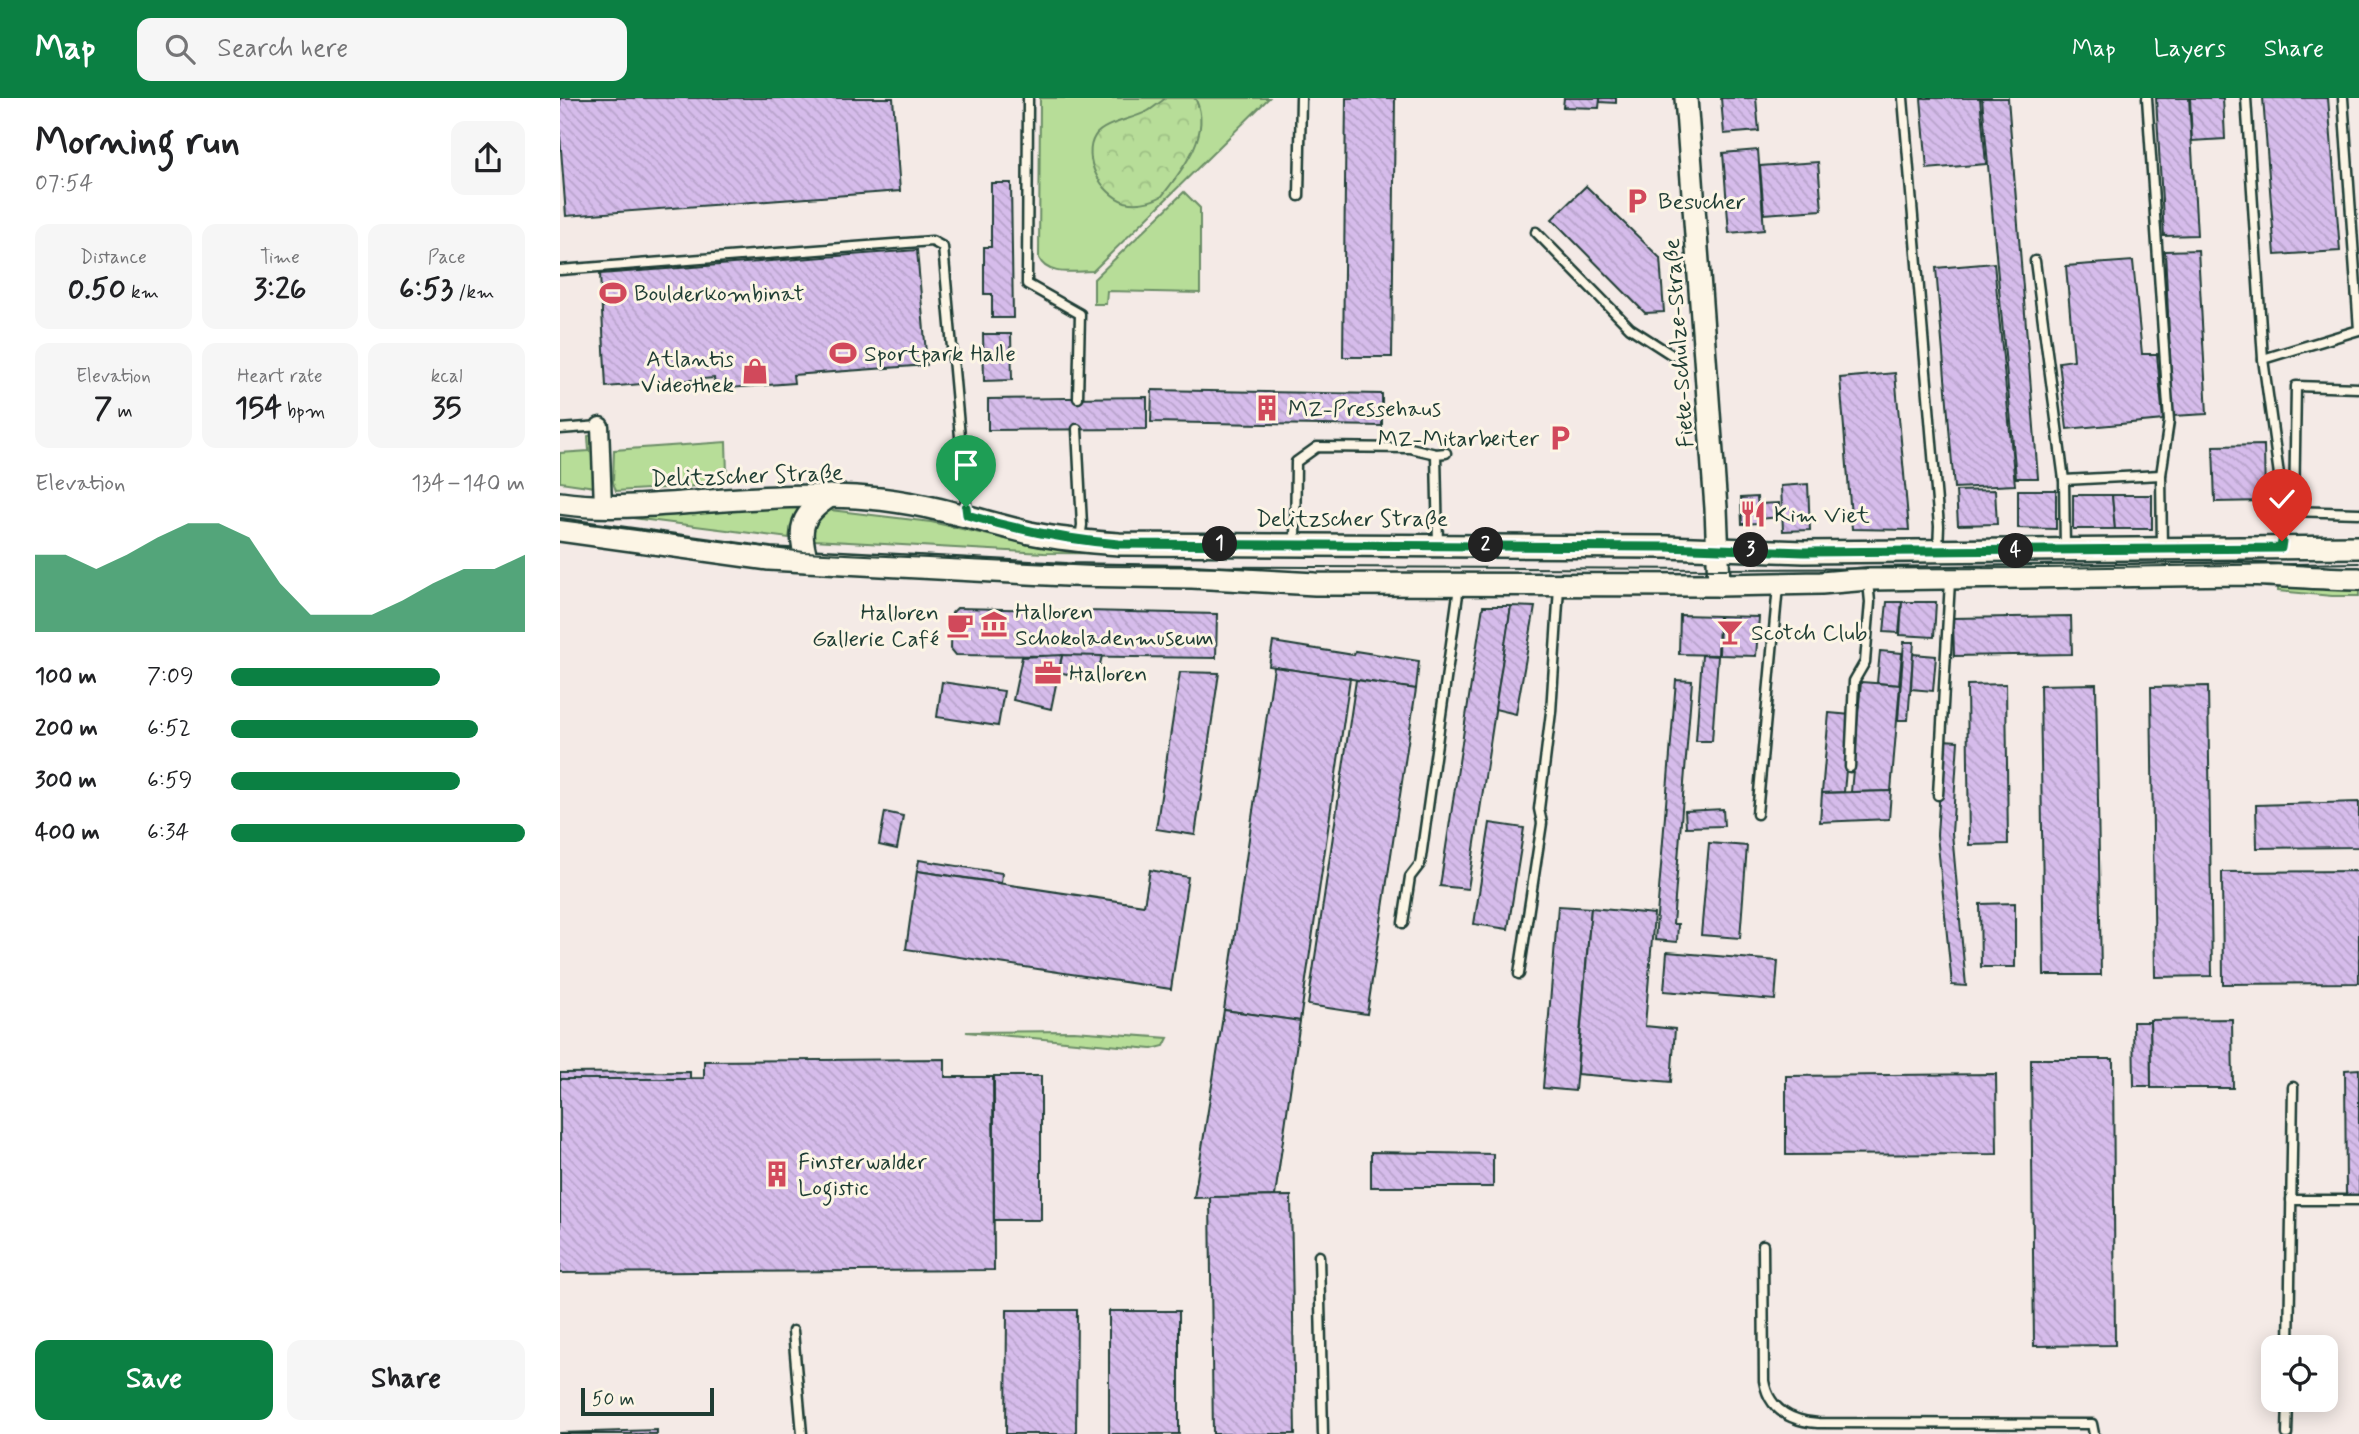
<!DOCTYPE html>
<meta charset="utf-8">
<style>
body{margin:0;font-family:Mynerve,sans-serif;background:#f6f6f6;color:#202124;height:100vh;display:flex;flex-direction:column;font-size:26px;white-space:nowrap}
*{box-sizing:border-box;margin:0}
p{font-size:23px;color:#757577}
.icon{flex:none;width:38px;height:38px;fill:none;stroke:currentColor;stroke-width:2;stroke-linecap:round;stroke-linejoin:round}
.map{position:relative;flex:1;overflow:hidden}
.panel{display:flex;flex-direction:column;background:#fff;width:560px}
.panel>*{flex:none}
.fabs{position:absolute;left:1701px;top:1237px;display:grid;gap:14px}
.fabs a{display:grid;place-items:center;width:77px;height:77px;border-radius:14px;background:#fff;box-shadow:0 4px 18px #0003;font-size:35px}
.scale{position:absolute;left:21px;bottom:18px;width:133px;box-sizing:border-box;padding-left:7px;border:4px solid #1f3d34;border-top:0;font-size:19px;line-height:24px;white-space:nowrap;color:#1f3d34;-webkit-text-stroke:5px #fcf5e5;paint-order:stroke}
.pin{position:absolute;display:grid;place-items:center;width:60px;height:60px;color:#fff;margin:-72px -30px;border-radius:50% 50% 50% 0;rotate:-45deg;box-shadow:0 0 7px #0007}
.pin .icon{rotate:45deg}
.km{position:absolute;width:35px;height:35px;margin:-18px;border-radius:50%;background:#222;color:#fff;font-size:19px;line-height:35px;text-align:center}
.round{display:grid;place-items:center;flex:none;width:74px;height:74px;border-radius:14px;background:#f6f6f6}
.headline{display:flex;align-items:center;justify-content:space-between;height:119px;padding:0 35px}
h1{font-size:38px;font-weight:700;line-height:52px}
.figures{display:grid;grid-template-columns:repeat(3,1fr);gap:10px;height:119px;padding:7px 35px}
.figures div{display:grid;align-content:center;border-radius:14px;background:#f6f6f6;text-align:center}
.figures b{font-size:30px;font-weight:700}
.figures small{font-size:19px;font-weight:400}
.figures p{font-size:19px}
.chart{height:196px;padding:14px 35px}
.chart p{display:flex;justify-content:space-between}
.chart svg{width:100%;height:126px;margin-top:7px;fill:#0b8043;opacity:.7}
.cta{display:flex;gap:14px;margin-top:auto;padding:14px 35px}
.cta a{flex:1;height:80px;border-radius:14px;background:#0b8043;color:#fff;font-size:28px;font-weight:700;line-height:80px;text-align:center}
.cta a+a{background:#f6f6f6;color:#202124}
ul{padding:0 35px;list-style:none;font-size:23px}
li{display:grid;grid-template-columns:112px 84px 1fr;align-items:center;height:52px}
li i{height:18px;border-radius:9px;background:#0b8043}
header{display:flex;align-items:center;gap:42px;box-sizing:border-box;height:98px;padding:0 35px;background:#0b8043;color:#fff}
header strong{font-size:33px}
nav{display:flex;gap:38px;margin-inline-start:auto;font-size:24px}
.search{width:490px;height:63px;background:#f6f6f6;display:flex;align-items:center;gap:18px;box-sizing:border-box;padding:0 24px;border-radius:14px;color:#757577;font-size:26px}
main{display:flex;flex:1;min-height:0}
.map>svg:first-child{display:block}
.green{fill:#b7dd98;stroke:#6b8d66;stroke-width:2}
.forest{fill:url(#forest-crowns);stroke:#6b8d66;stroke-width:2}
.building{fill:url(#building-back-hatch);stroke:#1f3d34;stroke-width:2}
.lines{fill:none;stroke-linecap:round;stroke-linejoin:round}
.lane-casing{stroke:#1f3d34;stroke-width:13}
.street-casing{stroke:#1f3d34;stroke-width:21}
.secondary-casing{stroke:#1f3d34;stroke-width:26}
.lane{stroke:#fcf5e5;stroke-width:8}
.street{stroke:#fcf5e5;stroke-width:16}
.secondary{stroke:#fcf5e5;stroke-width:21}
.tram{stroke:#1f3d34;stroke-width:2}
.route-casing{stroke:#fff;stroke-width:14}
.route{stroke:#0b8043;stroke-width:9}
.labels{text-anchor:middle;stroke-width:6;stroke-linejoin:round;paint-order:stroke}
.poi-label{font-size:23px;fill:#1f3d34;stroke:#fcf5e5;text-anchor:start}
.street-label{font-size:23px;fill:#1f3d34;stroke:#fcf5e5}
</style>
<header>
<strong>Map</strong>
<div class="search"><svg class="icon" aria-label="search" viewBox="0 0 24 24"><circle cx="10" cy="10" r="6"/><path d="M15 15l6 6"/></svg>Search here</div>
<nav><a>Map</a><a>Layers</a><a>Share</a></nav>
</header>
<main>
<section class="panel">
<div class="headline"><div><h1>Morning run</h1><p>07:54</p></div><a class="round"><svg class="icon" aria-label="share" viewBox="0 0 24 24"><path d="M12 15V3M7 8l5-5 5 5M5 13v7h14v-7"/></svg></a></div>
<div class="figures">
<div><p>Distance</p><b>0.50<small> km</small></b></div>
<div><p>Time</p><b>3:26</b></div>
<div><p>Pace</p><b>6:53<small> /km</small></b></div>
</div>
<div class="figures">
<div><p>Elevation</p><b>7<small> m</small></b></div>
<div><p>Heart rate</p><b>154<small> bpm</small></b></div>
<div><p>kcal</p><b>35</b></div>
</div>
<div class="chart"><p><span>Elevation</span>134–140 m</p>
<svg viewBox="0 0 160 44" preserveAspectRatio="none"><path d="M0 44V17L10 17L20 22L30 17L40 11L50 6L60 6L70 11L80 27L90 38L100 38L110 38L120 33L130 27L140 22L150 22L160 17V44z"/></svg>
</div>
<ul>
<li><b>100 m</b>7:09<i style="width:71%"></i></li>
<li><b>200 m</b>6:52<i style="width:84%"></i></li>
<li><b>300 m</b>6:59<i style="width:78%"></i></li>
<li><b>400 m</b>6:34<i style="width:100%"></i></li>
</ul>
<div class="cta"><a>Save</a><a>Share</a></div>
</section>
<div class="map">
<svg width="1799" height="1336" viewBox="0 0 1799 1336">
<defs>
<pattern id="forest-crowns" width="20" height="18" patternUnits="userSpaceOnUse" patternTransform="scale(1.75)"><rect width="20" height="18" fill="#b7dd98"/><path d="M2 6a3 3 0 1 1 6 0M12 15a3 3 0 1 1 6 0" fill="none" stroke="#9dbf84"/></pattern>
<pattern id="building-back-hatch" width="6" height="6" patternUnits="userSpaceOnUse" patternTransform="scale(1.75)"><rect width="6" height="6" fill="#d6bceb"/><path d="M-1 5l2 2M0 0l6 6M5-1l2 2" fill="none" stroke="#b7a2ca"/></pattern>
</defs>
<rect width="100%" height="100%" fill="#f4eae6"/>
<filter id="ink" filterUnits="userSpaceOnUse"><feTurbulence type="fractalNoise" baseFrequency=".0143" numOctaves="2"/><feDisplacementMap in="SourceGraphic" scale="14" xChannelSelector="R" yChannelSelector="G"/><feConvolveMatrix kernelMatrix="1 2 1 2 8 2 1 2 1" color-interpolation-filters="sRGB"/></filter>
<g filter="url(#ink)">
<g class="green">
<path d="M480,0H709L533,173C515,173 487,179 479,160Z"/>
<polygon points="624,94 640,110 640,195 547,193 546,206 534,206 534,181"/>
<polygon points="34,337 35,389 0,384 0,355 29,353 28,338"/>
<polygon points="166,344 167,376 151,378 152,387 56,393 53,384 54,352"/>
<polygon points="233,403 239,409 231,428 229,440 49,417"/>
<polygon points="270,412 371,424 481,449 736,457 484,455 254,442 254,421"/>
<polygon points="1718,489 1799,493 1799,498 1772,498 1718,493"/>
<polygon points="514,933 608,940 604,948 592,951 406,934"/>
</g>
<path class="forest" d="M606,0H634L636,2C652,36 622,72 602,98C592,104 576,107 565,104C542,97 521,60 535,38C543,25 574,21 588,13C595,9 600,4 606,0Z"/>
<g class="building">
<polygon points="0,0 333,0 340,93 6,118 0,38"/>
<polygon points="786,0 835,0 832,259 783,259"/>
<polygon points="1004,0 1040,0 1039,10 1003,9"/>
<polygon points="1040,0 1056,0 1056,5 1040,4"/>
<polygon points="1161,0 1196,0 1199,33 1164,36"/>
<polygon points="1361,0 1420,0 1426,66 1367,71"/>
<polygon points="1422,0 1448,0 1478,380 1456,380"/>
<polygon points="1596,0 1629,0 1637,137 1604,138"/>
<polygon points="1630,0 1663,0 1665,41 1632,43"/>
<polygon points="1703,0 1768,0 1780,153 1715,157"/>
<polygon points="1198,52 1204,132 1169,135 1163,55"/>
<polygon points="1258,64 1262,112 1204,116 1200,68"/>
<polygon points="431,85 451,85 453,220 432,220 432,196 424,196 424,149 431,149"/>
<polygon points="1026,88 1100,160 1104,214 1085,215 992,121"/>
<polygon points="357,152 367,267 233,277 234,285 155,291 154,280 46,289 40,176"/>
<polygon points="1638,152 1647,316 1613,318 1605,153"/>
<polygon points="1573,163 1582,256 1597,256 1603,322 1507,331 1499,264 1514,262 1506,168"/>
<polygon points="1434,165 1455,387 1394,390 1376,170"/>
<polygon points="423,236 451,236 452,282 424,283"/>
<polygon points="1335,275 1349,432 1292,431 1280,280"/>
<polygon points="592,292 822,296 822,328 591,324"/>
<polygon points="587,299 587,331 428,332 428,301"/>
<polygon points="1704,347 1705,403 1655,404 1653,348"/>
<polygon points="1248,386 1250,432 1223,433 1221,388"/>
<polygon points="1435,392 1437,426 1398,427 1396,393"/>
<polygon points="1458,392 1496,392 1496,431 1458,430"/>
<polygon points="1513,397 1552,397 1555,431 1513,431"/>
<polygon points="1552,397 1592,397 1592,431 1555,431"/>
<polygon points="1197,399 1199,425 1182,426 1181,400"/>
<polygon points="1219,405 1220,419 1199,421 1198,406"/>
<polygon points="1327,504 1342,504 1339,535 1324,534"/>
<polygon points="1342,504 1376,504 1374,539 1340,537"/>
<polygon points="923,508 951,508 908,791 880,788"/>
<polygon points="951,508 975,509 956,616 935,611"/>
<polygon points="397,510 657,516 656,560 396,557 391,551 392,515"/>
<polygon points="1120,517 1159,518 1158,557 1119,556"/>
<polygon points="1160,518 1199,519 1196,558 1159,557"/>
<polygon points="1511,518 1512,556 1394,558 1393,520"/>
<polygon points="713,544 794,557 795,553 859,563 856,591 709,568"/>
<polygon points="1344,544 1354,544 1348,622 1338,622"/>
<polygon points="1320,553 1342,555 1339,587 1317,585"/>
<polygon points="1353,556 1376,558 1373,593 1351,591"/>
<polygon points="502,557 542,558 536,583 499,574"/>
<polygon points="502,557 491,611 453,602 462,559"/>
<polygon points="1142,557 1158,558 1152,643 1136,643"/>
<polygon points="714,569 790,580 740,923 664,912"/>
<polygon points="620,574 659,575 635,737 596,731"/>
<polygon points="796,582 856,591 807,916 748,907"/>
<polygon points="1116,582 1132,583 1113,826 1118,826 1117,844 1095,842"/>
<polygon points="382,584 444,593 438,628 377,619"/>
<polygon points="1301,584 1340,587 1331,693 1291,694"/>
<polygon points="1446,586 1448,746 1409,747 1407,587"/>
<polygon points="1536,586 1541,877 1484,877 1480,587"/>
<polygon points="1648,588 1652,878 1595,879 1591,589"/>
<polygon points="1269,615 1291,617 1284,694 1262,695"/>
<polygon points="1383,642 1398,643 1392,735 1406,888 1392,887 1377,737"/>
<polygon points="1331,693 1329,721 1260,724 1262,695"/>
<polygon points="1799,704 1799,749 1697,750 1696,707"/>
<polygon points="1163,711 1164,728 1126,729 1125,713"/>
<polygon points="325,714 343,718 337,751 319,747"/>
<polygon points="930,725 964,730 948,831 914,826"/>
<polygon points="1149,745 1187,748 1180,840 1141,837"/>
<polygon points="359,762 442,775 441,785 357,773"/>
<polygon points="590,772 628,779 611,891 346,851 357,773 584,807"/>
<polygon points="1799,773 1799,885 1663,886 1662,774"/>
<polygon points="1455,805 1455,869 1421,869 1420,806"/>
<polygon points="998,808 1031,810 1015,993 983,990"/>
<polygon points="1031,810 1094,816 1085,928 1115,931 1111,984 1017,976"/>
<polygon points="1107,854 1218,863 1215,902 1104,893"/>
<polygon points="664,912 740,923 715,1098 634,1100"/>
<polygon points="1672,921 1673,990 1591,990 1590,922"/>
<polygon points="1573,924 1590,924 1591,988 1574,988"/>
<polygon points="385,961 385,979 433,979 434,1172 0,1175 0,981 144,980 144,963"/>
<polygon points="1471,961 1553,961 1555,1247 1474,1248"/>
<polygon points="1799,971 1799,1097 1786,1097 1785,972"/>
<polygon points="130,974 130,981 0,981 0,975"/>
<polygon points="1436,976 1437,1056 1226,1057 1226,978"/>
<rect x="434" y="978" width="47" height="144"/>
<polygon points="811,1054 933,1056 933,1089 811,1089"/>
<polygon points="731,1098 735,1336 653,1336 650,1099"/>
<polygon points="447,1212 517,1212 516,1336 446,1336"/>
<rect x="549" y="1213" width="70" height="123"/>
<polygon points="97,1332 97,1336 0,1336 0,1335"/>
</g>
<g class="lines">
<g class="lane-casing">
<g id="lane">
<polyline points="468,0 467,186 520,216 518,300"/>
<polyline points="1343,0 1379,428 1378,451"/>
<polyline points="1587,0 1609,323 1601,377 1602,449"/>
<polyline points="1686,0 1703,261 1724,413 1721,447"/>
<polyline points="739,98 741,0"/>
<polyline points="976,134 1070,230 1112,257"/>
<polyline points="1475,163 1504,382"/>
<polyline points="0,172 372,143 383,149 407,417"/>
<polyline points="1703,261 1799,232 1783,0"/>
<polyline points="0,331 40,328"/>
<polyline points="517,331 522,427 520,440"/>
<polyline points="1729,413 1799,415"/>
<polyline points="1734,414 1736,288 1799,290"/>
<polyline points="735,446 736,364 757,349 850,350 876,356"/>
<polyline points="878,447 876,356 886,355"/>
<polyline points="1505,450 1504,382 1601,377"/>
<polyline points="1290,669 1294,583 1305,564 1310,504 1308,484"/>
<polyline points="1378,697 1390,483"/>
<polyline points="1197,716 1218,488"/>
<polyline points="843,825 850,779 860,766 899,489"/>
<polyline points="959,876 982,725 979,711 991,614 999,489"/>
<polyline points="1731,1102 1799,1102"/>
<path d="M1203,1147L1204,1283C1209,1312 1231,1323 1258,1325L1532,1326L1534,1336"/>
<polyline points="759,1158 763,1336"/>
<polyline points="233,1233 242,1336"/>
<polyline points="1729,1250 1733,989"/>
<polyline points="1727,1336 1728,1302"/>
</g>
</g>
<g class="street-casing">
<polyline id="street" points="40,328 43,408"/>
</g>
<g class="secondary-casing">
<g id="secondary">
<polyline points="1126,0 1156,410 1159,487"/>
<path d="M0,405C40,411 82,408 122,405C184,401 246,395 308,400C364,404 416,422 470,435C499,441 529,444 559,446L1106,449L1244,454L1799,449"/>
<path d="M0,432L209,461L506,477L632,479L755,486L1159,487L1261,485L1308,481L1682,476C1721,477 1760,481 1799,481"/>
<path d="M247,463C237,430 241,417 270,398"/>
</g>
</g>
<use href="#lane" class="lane"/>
<use href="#street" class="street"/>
<use href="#secondary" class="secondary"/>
<polyline class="tram" points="0,422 244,454 533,468 1158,471 1485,470 1799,465"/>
</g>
</g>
<g class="lines" filter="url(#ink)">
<g class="route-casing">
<path id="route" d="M406,409L407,417C458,432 507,442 559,446L1106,449L1244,454L1721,450L1722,443"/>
</g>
<use href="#route" class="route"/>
</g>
<defs>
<g id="parking-bare" transform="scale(2.1)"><path d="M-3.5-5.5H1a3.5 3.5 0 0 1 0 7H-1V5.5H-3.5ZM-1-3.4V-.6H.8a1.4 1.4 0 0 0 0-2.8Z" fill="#d1495b" stroke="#fcf5e5" stroke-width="2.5" paint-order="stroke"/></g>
<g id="stadium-bare" transform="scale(2.1)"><path d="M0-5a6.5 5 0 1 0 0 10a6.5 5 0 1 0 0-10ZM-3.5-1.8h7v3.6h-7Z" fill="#d1495b" stroke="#fcf5e5" stroke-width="2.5" paint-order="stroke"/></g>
<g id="shop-bare" transform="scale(2.1)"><path d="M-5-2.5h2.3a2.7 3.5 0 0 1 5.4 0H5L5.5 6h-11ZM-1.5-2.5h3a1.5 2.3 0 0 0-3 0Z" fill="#d1495b" stroke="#fcf5e5" stroke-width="2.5" paint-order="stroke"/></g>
<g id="building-bare" transform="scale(2.1)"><path d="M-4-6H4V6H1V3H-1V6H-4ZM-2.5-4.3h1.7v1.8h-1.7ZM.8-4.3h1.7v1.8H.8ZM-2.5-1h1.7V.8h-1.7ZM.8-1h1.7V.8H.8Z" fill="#d1495b" stroke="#fcf5e5" stroke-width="2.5" paint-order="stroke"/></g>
<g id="restaurant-bare" transform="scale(2.1)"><path d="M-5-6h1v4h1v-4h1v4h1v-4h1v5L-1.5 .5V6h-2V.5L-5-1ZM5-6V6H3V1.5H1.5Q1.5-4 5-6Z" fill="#d1495b" stroke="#fcf5e5" stroke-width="2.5" paint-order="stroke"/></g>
<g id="museum-bare" transform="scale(2.1)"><path d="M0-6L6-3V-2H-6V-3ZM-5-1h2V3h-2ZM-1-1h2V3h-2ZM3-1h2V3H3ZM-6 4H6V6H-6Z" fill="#d1495b" stroke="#fcf5e5" stroke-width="2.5" paint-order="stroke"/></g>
<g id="cafe-bare" transform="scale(2.1)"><path d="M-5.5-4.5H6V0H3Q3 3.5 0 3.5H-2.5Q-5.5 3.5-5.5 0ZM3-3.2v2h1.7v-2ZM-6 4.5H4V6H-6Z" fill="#d1495b" stroke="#fcf5e5" stroke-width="2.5" paint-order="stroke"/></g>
<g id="bar-bare" transform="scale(2.1)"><path d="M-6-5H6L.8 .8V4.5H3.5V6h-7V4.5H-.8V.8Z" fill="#d1495b" stroke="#fcf5e5" stroke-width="2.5" paint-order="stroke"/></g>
<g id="office-bare" transform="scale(2.1)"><path d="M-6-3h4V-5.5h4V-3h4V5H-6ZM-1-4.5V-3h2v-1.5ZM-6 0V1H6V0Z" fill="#d1495b" stroke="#fcf5e5" stroke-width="2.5" paint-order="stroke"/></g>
</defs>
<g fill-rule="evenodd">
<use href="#parking-bare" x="1077" y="103"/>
<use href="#stadium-bare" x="53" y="195"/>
<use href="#stadium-bare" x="283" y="255"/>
<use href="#shop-bare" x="195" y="273"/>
<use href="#building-bare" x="707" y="310"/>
<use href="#parking-bare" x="1000" y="340"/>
<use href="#restaurant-bare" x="1193" y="416"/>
<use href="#museum-bare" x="434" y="526"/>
<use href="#cafe-bare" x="400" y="527"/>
<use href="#bar-bare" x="1170" y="534"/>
<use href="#office-bare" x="488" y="575"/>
<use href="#building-bare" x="217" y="1076"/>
</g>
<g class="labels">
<g class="poi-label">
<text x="1098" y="111">Besucher</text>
<text x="74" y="203">Boulderkombinat</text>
<text x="304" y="263">Sportpark Halle</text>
<text x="174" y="268" text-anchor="end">Atlantis<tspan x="174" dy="26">Videothek</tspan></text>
<text x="728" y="318">MZ-Pressehaus</text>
<text x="979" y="348" text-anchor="end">MZ-Mitarbeiter</text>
<text x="1214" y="424">Kim Viet</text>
<text x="455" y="521">Halloren<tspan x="455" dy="26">Schokoladenmuseum</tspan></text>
<text x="379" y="522" text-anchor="end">Halloren<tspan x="379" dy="26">Gallerie Café</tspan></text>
<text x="1191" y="542">Scotch Club</text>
<text x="509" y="583">Halloren</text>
<text x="238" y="1071">Finsterwalder<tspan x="238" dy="26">Logistic</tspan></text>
</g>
<g class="street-label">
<text transform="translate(1118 245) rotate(-94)" y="8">Fiete-Schulze-Straße</text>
<text transform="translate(187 377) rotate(-2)" y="8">Delitzscher Straße</text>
<text x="792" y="428">Delitzscher Straße</text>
</g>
</g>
</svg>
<div class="fabs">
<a><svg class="icon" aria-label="locate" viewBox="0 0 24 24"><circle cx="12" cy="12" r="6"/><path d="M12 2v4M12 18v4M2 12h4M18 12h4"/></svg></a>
</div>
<div class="scale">50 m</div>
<div class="pin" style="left:406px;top:409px;background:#1e9e55"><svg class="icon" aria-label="arrive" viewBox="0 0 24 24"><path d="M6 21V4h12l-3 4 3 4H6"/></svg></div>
<div class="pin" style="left:1722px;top:443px;background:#d93025"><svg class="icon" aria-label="check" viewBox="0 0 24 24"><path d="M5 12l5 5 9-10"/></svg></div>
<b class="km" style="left:660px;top:446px">1</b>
<b class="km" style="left:926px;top:447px">2</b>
<b class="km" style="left:1191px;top:452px">3</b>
<b class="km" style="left:1456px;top:453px">4</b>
</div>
</main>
